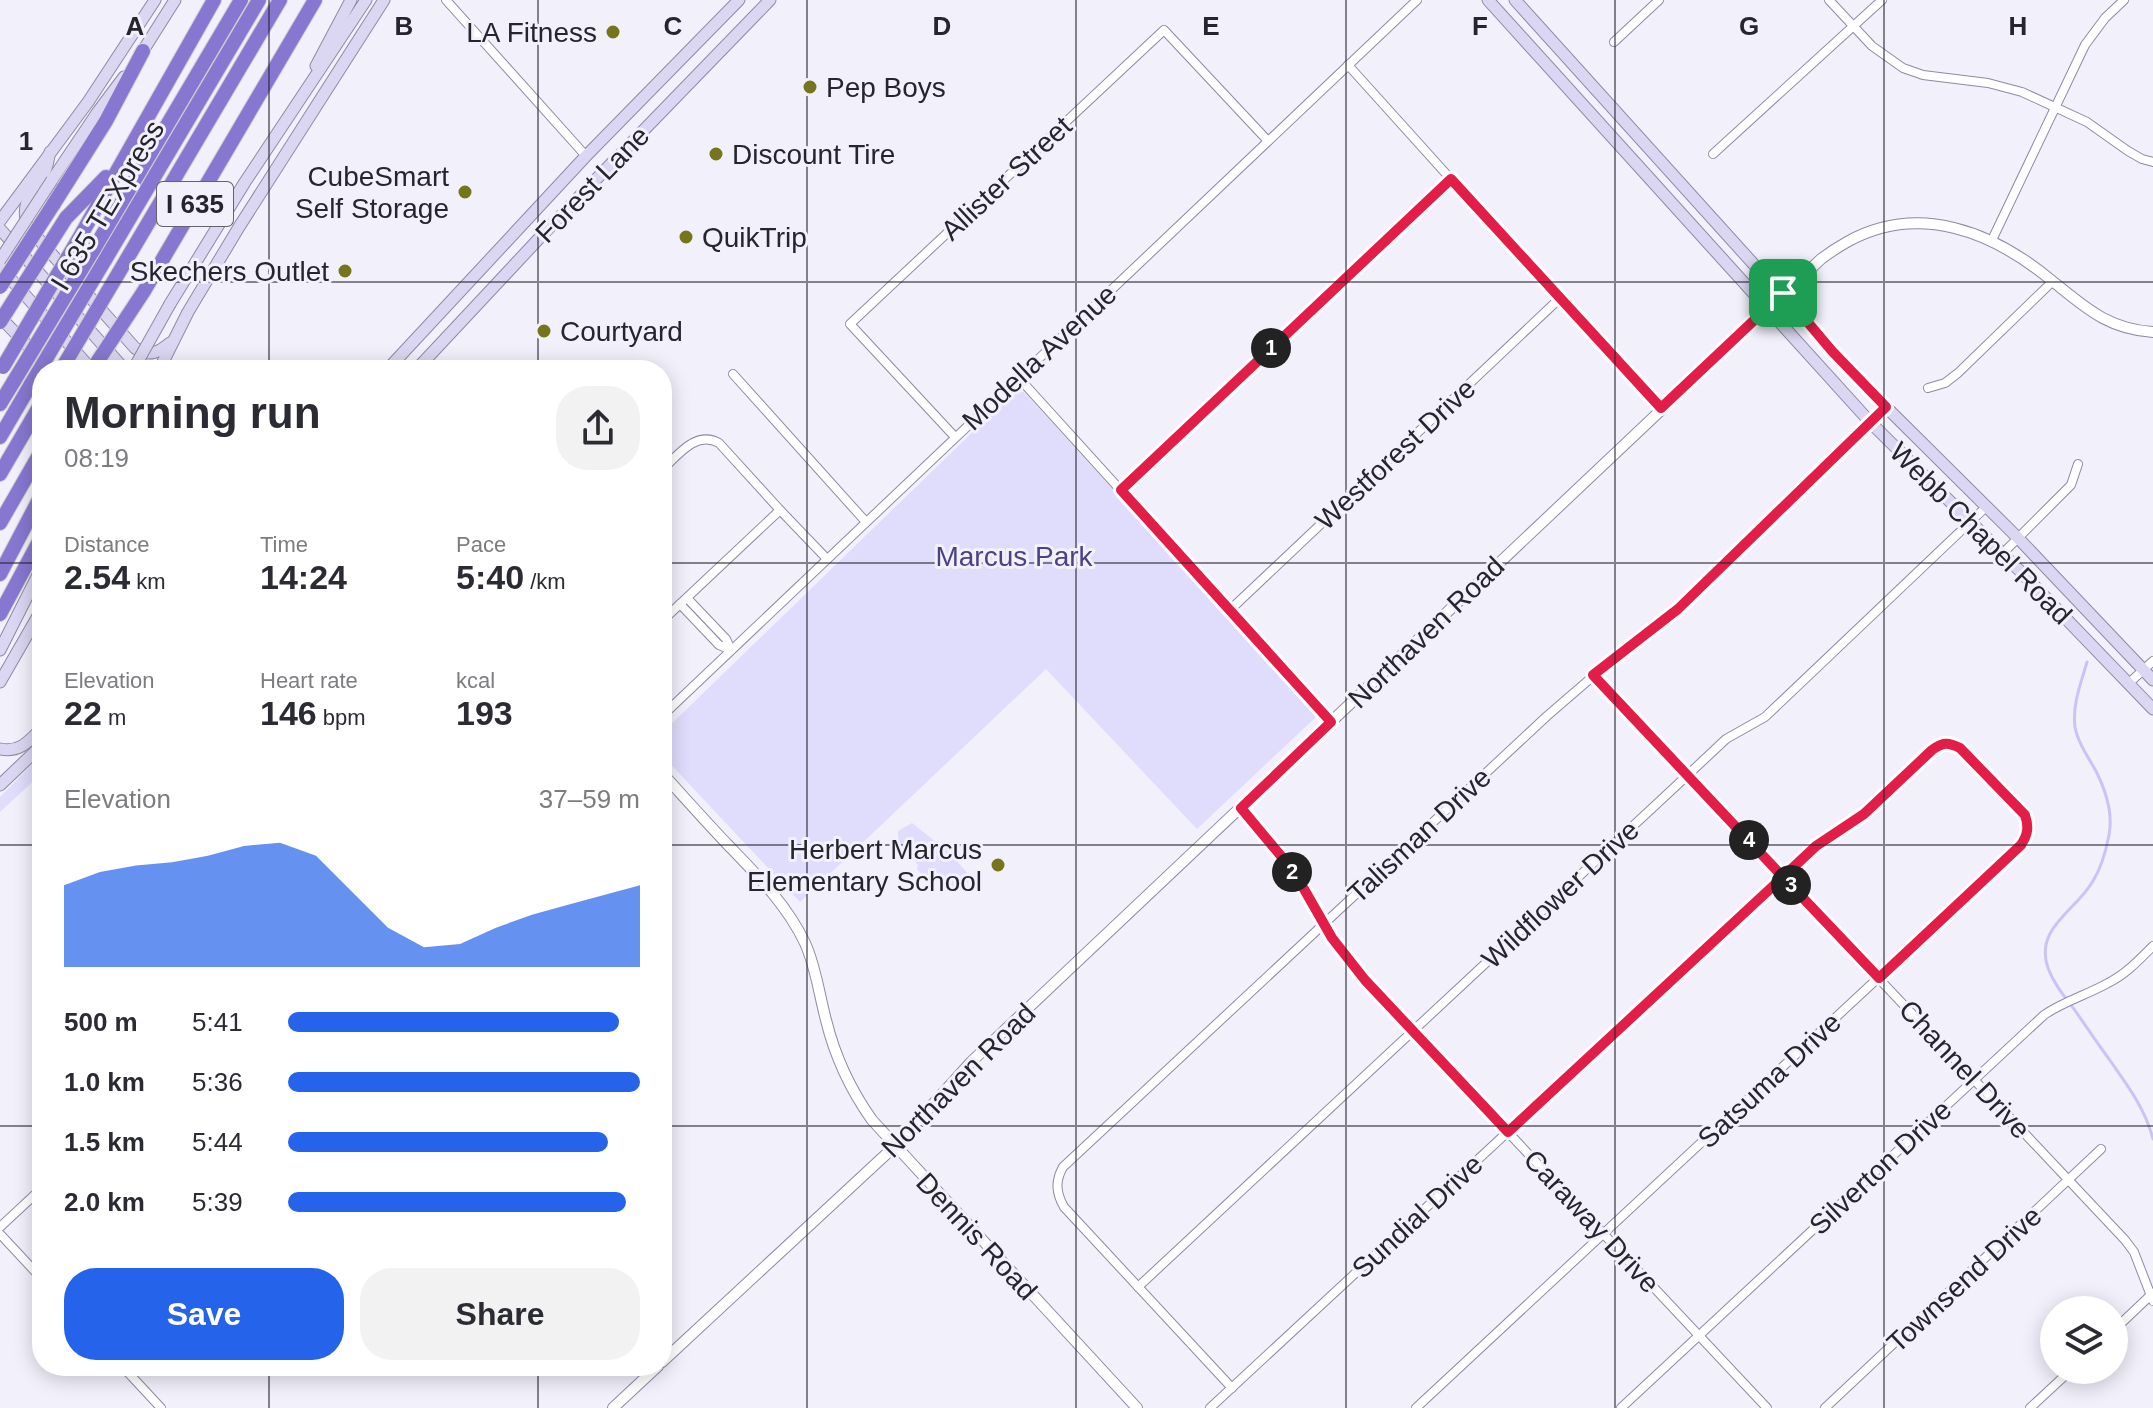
<!DOCTYPE html>
<meta charset="utf-8">
<style>
body{margin:0;font-family:Arial,sans-serif;background:#f2f2f3;color:#2b2b33;height:100vh;display:flex;flex-direction:column;font-size:30px;white-space:nowrap}
*{box-sizing:border-box;margin:0}
p{font-size:26px;color:#7c7c81}
.icon{flex:none;width:44px;height:44px;fill:none;stroke:currentColor;stroke-width:2;stroke-linecap:round;stroke-linejoin:round}
.map{position:relative;flex:1;overflow:hidden}
.details{position:absolute;left:32px;top:360px;width:640px;height:1016px;display:flex;flex-direction:column;background:#fff;border-radius:32px;box-shadow:0 4px 20px #0003}
.details>*{flex:none}
.fabs{position:absolute;left:2040px;top:1296px;display:grid;gap:16px}
.fabs a{display:grid;place-items:center;width:88px;height:88px;border-radius:50%;background:#fff;box-shadow:0 4px 20px #0003;font-size:40px}
.pin{position:absolute;display:grid;place-items:center;width:68px;height:68px;color:#fff;margin:-34px;border-radius:16px;box-shadow:0 4px 12px #0006}
.km{position:absolute;width:40px;height:40px;margin:-20px;border-radius:50%;background:#222;color:#fff;font-size:22px;line-height:40px;text-align:center}
.round{display:grid;place-items:center;flex:none;width:84px;height:84px;border-radius:32px;background:#f2f2f3}
.overview{display:flex;align-items:center;justify-content:space-between;height:136px;padding:0 32px}
h1{font-size:44px;font-weight:700;line-height:60px}
.metrics{display:grid;grid-template-columns:repeat(3,1fr);gap:12px;height:136px;padding:8px 32px}
.metrics div{display:grid;align-content:center}
.metrics b{font-size:34px;font-weight:700}
.metrics small{font-size:22px;font-weight:400}
.metrics p{font-size:22px}
.chart{height:224px;padding:16px 32px}
.chart p{display:flex;justify-content:space-between}
.chart svg{width:100%;height:144px;margin-top:8px;fill:#2563eb;opacity:.7}
.action{display:flex;gap:16px;margin-top:auto;padding:16px 32px}
.action a{flex:1;height:92px;border-radius:32px;background:#2563eb;color:#fff;font-size:32px;font-weight:700;line-height:92px;text-align:center}
.action a+a{background:#f2f2f3;color:#2b2b33}
ul{padding:0 32px;list-style:none;font-size:26px}
li{display:grid;grid-template-columns:128px 96px 1fr;align-items:center;height:60px}
li i{height:20px;border-radius:10px;background:#2563eb}
.map>svg:first-child{display:block}
.green{fill:#dfdcfc}
.lines{fill:none;stroke-linecap:round;stroke-linejoin:round}
.stream{stroke:#cac4f6;stroke-width:3}
.minor-casing{stroke:#8d8aa4;stroke-width:10}
.tertiary-casing{stroke:#8d8aa4;stroke-width:12}
.secondary-casing{stroke:#8d8aa4;stroke-width:13}
.motorway-casing{stroke:#cfcfd1;stroke-width:16}
.minor{stroke:#fff;stroke-width:8}
.tertiary{stroke:#fff;stroke-width:10}
.secondary{stroke:#dbd6f1;stroke-width:11}
.motorway{stroke:#8777d0;stroke-width:14}
.secondary-bridge-casing{stroke:#8d8aa4;stroke-width:13;stroke-linecap:butt}
.motorway-bridge-casing{stroke:#cfcfd1;stroke-width:16;stroke-linecap:butt}
.secondary-bridge{stroke:#dbd6f1;stroke-width:11}
.motorway-bridge{stroke:#8777d0;stroke-width:14}
.route-casing{stroke:#fff;stroke-width:16}
.route{stroke:#e11d48;stroke-width:10}
.grid{fill:none;stroke:#26252f;stroke-width:2;stroke-opacity:0.55}
.poi-dot{fill:#75761c;stroke:#f1f0fb;stroke-width:3}
.labels{text-anchor:middle;stroke-width:6;stroke-linejoin:round;paint-order:stroke}
.shield{fill:#f1f0fb;stroke:#63626c;stroke-width:2}
.shield-label{font-size:26px;font-weight:bold;fill:#26252f}
.poi-label{font-size:28px;fill:#26252f;stroke:#f1f0fb;text-anchor:end}
.street-label{font-size:28px;fill:#26252f;stroke:#f1f0fb}
.park-label{font-size:28px;fill:#4e4087;stroke:#f1f0fb}
.grid-label{font-size:26px;text-anchor:middle;font-weight:bold;fill:#26252f;stroke:#f1f0fb;stroke-width:6;stroke-linejoin:round;paint-order:stroke}
</style>
<div class="map">
<svg width="2153" height="1408" viewBox="0 0 2153 1408">
<rect width="100%" height="100%" fill="#f1f0fb"/>
<g class="green">
<polygon points="1024,392 1318,715 1197,829 1046,669 800,902 662,755 662,733 1013,393"/>
<polygon points="42,754 42,773 0,812 0,797"/>
<polygon points="912,823 937,843 940,842 969,875 968,883 953,889 930,877 926,879 917,869 918,865 898,841 898,831"/>
</g>
<g class="lines">
<path class="stream" d="M2087,662C2081,683 2072,705 2075,727C2078,743 2088,757 2096,771C2106,791 2113,814 2109,835C2106,851 2101,868 2093,881C2076,911 2034,928 2048,968C2054,984 2064,996 2074,1009C2086,1026 2097,1043 2109,1059C2127,1085 2145,1108 2153,1139"/>
<g class="minor-casing">
<g id="minor">
<polyline points="446,0 586,156"/>
<polyline points="1829,0 1872,46 1903,68 1923,75 1988,83 2022,92 2087,122 2128,151 2142,159 2153,162"/>
<polyline points="1614,42 1659,0"/>
<polyline points="1348,65 1559,299 1661,408"/>
<polyline points="1713,154 1882,0"/>
<polyline points="1992,240 2085,45 2105,18 2124,0"/>
<polyline points="733,374 866,522"/>
<polyline points="1018,377 1331,722"/>
<polyline points="1928,388 1945,383 1958,373 2053,281"/>
<polyline points="955,437 850,324 1164,30 1268,141"/>
<path d="M662,470C678,455 696,430 719,443L780,510L827,559"/>
<polyline points="1121,490 1451,179"/>
<polyline points="2003,553 2071,485 2078,464"/>
<polyline points="687,598 726,639 731,650"/>
<polyline points="680,604 719,645 731,650"/>
<polyline points="1231,609 1559,299"/>
<polyline points="662,621 780,510"/>
<polyline points="1593,675 2125,1240 2134,1252 2153,1301"/>
<polyline points="2129,683 2153,661"/>
<polyline points="662,716 1417,0"/>
<polyline points="1241,808 1286,862 1332,938 1365,980 1767,1408"/>
<polyline points="0,1227 42,1188"/>
<polyline points="0,1234 42,1279"/>
<polyline points="1138,1287 1677,785 1726,739 1765,717 1986,507"/>
<polyline points="2114,1330 2153,1293"/>
<polyline points="122,1366 161,1408"/>
<path d="M1232,1388L1064,1207C1056,1193 1055,1181 1063,1167L1547,716L1627,647L1678,609L1886,407"/>
<path d="M1210,1408L1816,846L1864,814L1940,744L1949,742L1960,748L2025,815C2029,827 2028,834 2021,845L1416,1408"/>
<path d="M1621,1408L2044,1015C2064,1001 2087,995 2108,983C2126,974 2139,960 2153,946"/>
<polyline points="1825,1408 2101,1149"/>
<polyline points="2030,1408 2071,1370"/>
</g>
</g>
<g class="tertiary-casing">
<g id="tertiary">
<path d="M662,773C684,797 706,822 729,846C757,875 787,905 805,943C816,967 819,994 826,1020C835,1057 850,1089 872,1120L1137,1408"/>
<path d="M662,1362L895,1146L971,1062L1821,259C1829,253 1838,247 1847,242C1919,202 1993,232 2051,280C2085,307 2107,329 2153,332"/>
<polyline points="613,1408 658,1366"/>
</g>
</g>
<g class="secondary-casing">
<g id="secondary">
<polyline points="1488,0 1870,422 2019,570 2153,709"/>
<polyline points="1515,0 1832,351 1886,407 2018,538 2153,680"/>
<polyline points="139,57 175,0"/>
<polyline points="316,66 351,0"/>
<path d="M50,152C48,158 48,165 45,171C36,195 20,195 27,226L135,348C149,357 158,353 170,343"/>
<polyline points="52,180 97,113 124,77"/>
<polyline points="0,221 88,102 155,0"/>
<polyline points="0,229 125,370"/>
<polyline points="0,267 92,370"/>
<polyline points="170,304 245,182 366,0"/>
<polyline points="0,317 51,370"/>
<polyline points="159,370 188,312 239,227 384,0"/>
<polyline points="387,370 586,156 739,0"/>
<polyline points="416,370 546,231 770,0"/>
<polyline points="0,650 42,567"/>
<polyline points="0,682 42,609"/>
<path d="M0,749C20,753 29,741 42,728"/>
<polyline points="0,785 42,745"/>
</g>
</g>
<g class="motorway-casing">
<g id="motorway">
<polyline points="53,205 106,121 143,51"/>
<polyline points="66,218 106,177"/>
<polyline points="82,233 214,0"/>
<polyline points="94,249 241,0"/>
<polyline points="105,260 259,0"/>
<polyline points="118,274 280,0"/>
<polyline points="144,291 315,0"/>
<polyline points="0,404 14,381"/>
<polyline points="0,437 31,384"/>
<polyline points="0,474 42,402"/>
<polyline points="0,523 42,450"/>
<polyline points="0,574 42,494"/>
<polyline points="0,614 42,536"/>
</g>
</g>
<use href="#minor" class="minor"/>
<use href="#tertiary" class="tertiary"/>
<use href="#secondary" class="secondary"/>
<use href="#motorway" class="motorway"/>
<g class="secondary-bridge-casing">
<g id="secondary-bridge">
<polyline points="0,260 52,180"/>
<polyline points="133,370 170,304"/>
</g>
</g>
<g class="motorway-bridge-casing">
<g id="motorway-bridge">
<polyline points="0,287 53,205"/>
<polyline points="0,322 66,218"/>
<polyline points="3,367 82,233"/>
<polyline points="61,370 118,274"/>
<polyline points="92,370 144,291"/>
<polyline points="14,381 94,249"/>
<polyline points="31,384 105,260"/>
</g>
</g>
<use href="#secondary-bridge" class="secondary-bridge"/>
<use href="#motorway-bridge" class="motorway-bridge"/>
</g>
<g class="lines">
<g class="route-casing">
<path id="route" d="M1783,293L1661,408L1451,179L1121,490L1331,722L1241,808L1286,862L1304,889L1332,938L1365,980L1508,1132L1783,877L1879,978L2021,845C2028,834 2029,827 2025,815L1960,748C1948,742 1943,742 1932,750L1864,814L1816,846L1783,877L1593,675L1678,609L1886,407L1832,351L1783,293"/>
</g>
<use href="#route" class="route"/>
</g>
<path class="grid" d="M269,0V370M538,0V370M807,0V1408M1076,0V1408M1346,0V1408M1615,0V1408M1884,0V1408M0,282H2153M0,563H42M662,563H2153M0,845H42M662,845H2153M0,1126H42M662,1126H2153M269,1366V1408M538,1366V1408"/>
<g class="poi-dot">
<circle cx="613" cy="32" r="8"/>
<circle cx="810" cy="87" r="8"/>
<circle cx="716" cy="154" r="8"/>
<circle cx="465" cy="192" r="8"/>
<circle cx="686" cy="237" r="8"/>
<circle cx="345" cy="271" r="8"/>
<circle cx="544" cy="331" r="8"/>
<circle cx="998" cy="865" r="8"/>
</g>
<g class="labels">
<rect class="shield" x="157" y="182" width="76" height="44" rx="6"/>
<g class="shield-label">
<text x="195" y="213">I 635</text>
</g>
<g class="poi-label">
<text x="597" y="42">LA Fitness</text>
<text x="826" y="97" text-anchor="start">Pep Boys</text>
<text x="732" y="164" text-anchor="start">Discount Tire</text>
<text x="449" y="186">CubeSmart<tspan x="449" dy="32">Self Storage</tspan></text>
<text x="702" y="247" text-anchor="start">QuikTrip</text>
<text x="329" y="281">Skechers Outlet</text>
<text x="560" y="341" text-anchor="start">Courtyard</text>
<text x="982" y="859">Herbert Marcus<tspan x="982" dy="32">Elementary School</tspan></text>
</g>
<g class="street-label">
<text transform="translate(1006 178) rotate(-43)" y="10">Allister Street</text>
<text transform="translate(592 184) rotate(-46)" y="10">Forest Lane</text>
<text transform="translate(107 205) rotate(-59)" y="10">I 635 TEXpress</text>
<text transform="translate(1039 357) rotate(-43)" y="10">Modella Avenue</text>
<text transform="translate(1395 454) rotate(-43)" y="10">Westforest Drive</text>
<text transform="translate(1981 533) rotate(45)" y="10">Webb Chapel Road</text>
<text transform="translate(1426 632) rotate(-44)" y="10">Northaven Road</text>
<text transform="translate(1419 835) rotate(-43)" y="10">Talisman Drive</text>
<text transform="translate(1560 894) rotate(-43)" y="10">Wildflower Drive</text>
<text transform="translate(1965 1069) rotate(47)" y="10">Channel Drive</text>
<text transform="translate(958 1080) rotate(-45)" y="10">Northaven Road</text>
<text transform="translate(1769 1080) rotate(-43)" y="10">Satsuma Drive</text>
<text transform="translate(1880 1167) rotate(-43)" y="10">Silverton Drive</text>
<text transform="translate(1417 1216) rotate(-43)" y="10">Sundial Drive</text>
<text transform="translate(1592 1221) rotate(47)" y="10">Caraway Drive</text>
<text transform="translate(977 1236) rotate(47)" y="10">Dennis Road</text>
<text transform="translate(1964 1279) rotate(-43)" y="10">Townsend Drive</text>
</g>
<g class="park-label">
<text x="1014" y="566">Marcus Park</text>
</g>
</g>
<g class="grid-label">
<text x="135" y="35">A</text>
<text x="404" y="35">B</text>
<text x="673" y="35">C</text>
<text x="942" y="35">D</text>
<text x="1211" y="35">E</text>
<text x="1480" y="35">F</text>
<text x="1749" y="35">G</text>
<text x="2018" y="35">H</text>
<text x="26" y="150">1</text>
</g>
</svg>
<div class="fabs">
<a><svg class="icon" aria-label="layers" viewBox="0 0 24 24"><path d="M12 4l9 5-9 5-9-5zM3 14l9 5 9-5"/></svg></a>
</div>
<div class="pin" style="left:1783px;top:293px;background:#1e9e55"><svg class="icon" aria-label="arrive" viewBox="0 0 24 24"><path d="M6 21V4h12l-3 4 3 4H6"/></svg></div>
<b class="km" style="left:1271px;top:348px">1</b>
<b class="km" style="left:1292px;top:872px">2</b>
<b class="km" style="left:1791px;top:885px">3</b>
<b class="km" style="left:1749px;top:840px">4</b>
<section class="details">
<div class="overview"><div><h1>Morning run</h1><p>08:19</p></div><a class="round"><svg class="icon" aria-label="share" viewBox="0 0 24 24"><path d="M12 15V3M7 8l5-5 5 5M5 13v7h14v-7"/></svg></a></div>
<div class="metrics">
<div><p>Distance</p><b>2.54<small> km</small></b></div>
<div><p>Time</p><b>14:24</b></div>
<div><p>Pace</p><b>5:40<small> /km</small></b></div>
</div>
<div class="metrics">
<div><p>Elevation</p><b>22<small> m</small></b></div>
<div><p>Heart rate</p><b>146<small> bpm</small></b></div>
<div><p>kcal</p><b>193</b></div>
</div>
<div class="chart"><p><span>Elevation</span>37–59 m</p>
<svg viewBox="0 0 160 44" preserveAspectRatio="none"><path d="M0 44V19L10 15L20 13L30 12L40 10L50 7L60 6L70 10L80 21L90 32L100 38L110 37L120 32L130 28L140 25L150 22L160 19V44z"/></svg>
</div>
<ul>
<li><b>500 m</b>5:41<i style="width:94%"></i></li>
<li><b>1.0 km</b>5:36<i style="width:100%"></i></li>
<li><b>1.5 km</b>5:44<i style="width:91%"></i></li>
<li><b>2.0 km</b>5:39<i style="width:96%"></i></li>
</ul>
<div class="action"><a>Save</a><a>Share</a></div>
</section>
</div>
